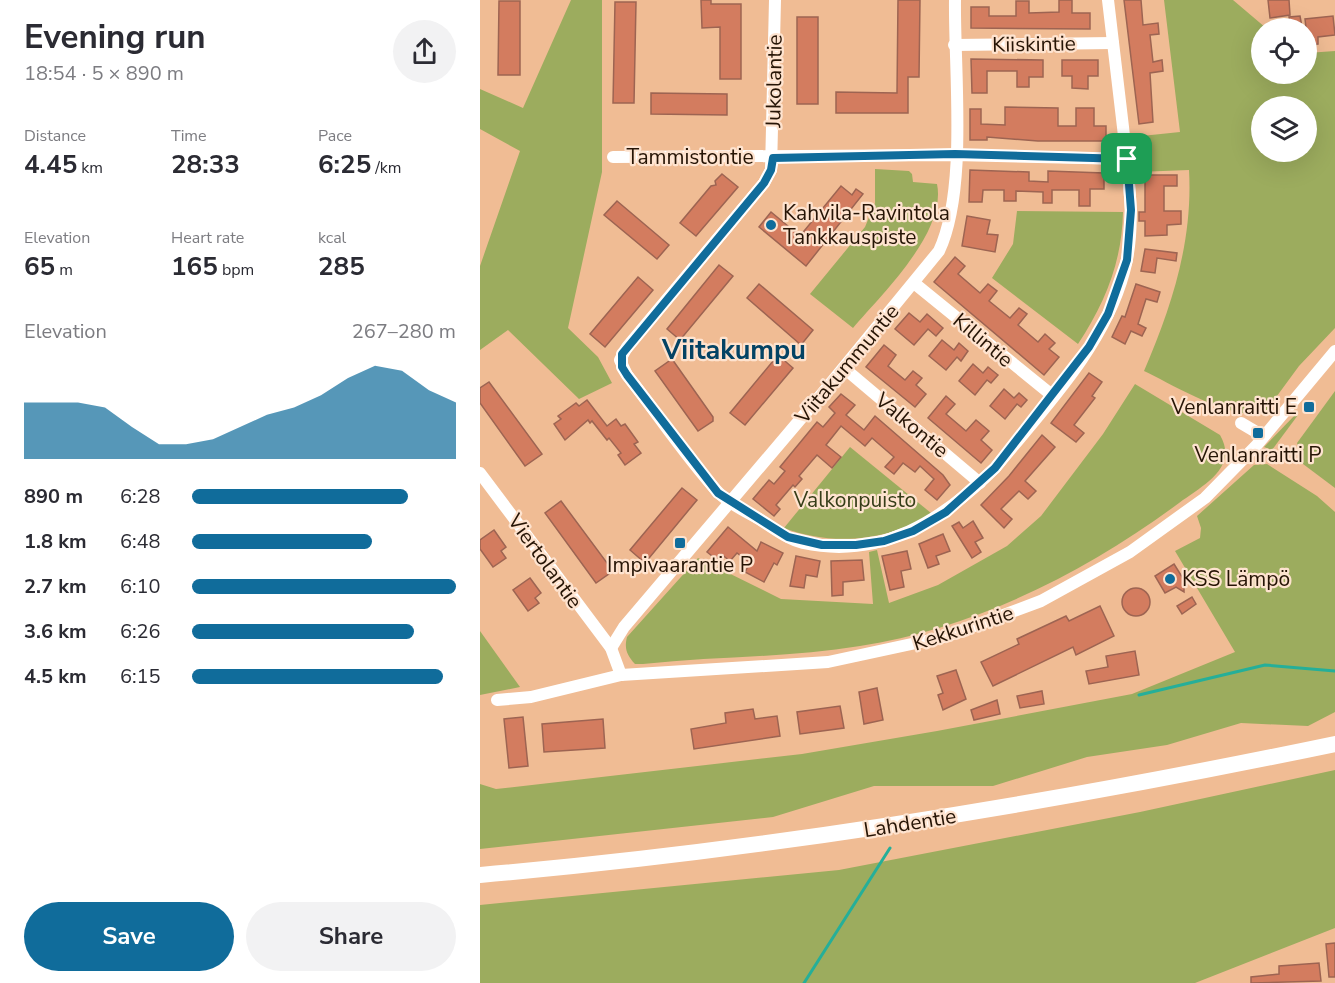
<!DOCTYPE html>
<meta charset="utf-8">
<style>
body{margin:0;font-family:"Nunito Sans",sans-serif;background:#f2f2f3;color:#2b2b33;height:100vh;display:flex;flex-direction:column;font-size:22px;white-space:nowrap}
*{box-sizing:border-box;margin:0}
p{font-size:20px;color:#7c7c81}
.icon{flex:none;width:33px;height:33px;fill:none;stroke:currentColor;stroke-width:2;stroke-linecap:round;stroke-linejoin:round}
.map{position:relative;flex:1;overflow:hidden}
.panel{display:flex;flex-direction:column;background:#fff;width:480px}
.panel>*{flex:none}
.buttons{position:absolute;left:771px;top:18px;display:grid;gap:12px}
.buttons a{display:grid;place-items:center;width:66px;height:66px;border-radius:50%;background:#fff;box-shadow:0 6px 24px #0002;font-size:30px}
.pin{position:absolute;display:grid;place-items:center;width:51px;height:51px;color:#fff;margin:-26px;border-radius:12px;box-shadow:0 3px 9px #0006}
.round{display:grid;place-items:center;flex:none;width:63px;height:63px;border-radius:32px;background:#f2f2f3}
.head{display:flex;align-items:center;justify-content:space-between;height:102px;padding:0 24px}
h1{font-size:33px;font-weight:700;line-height:45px}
.stats{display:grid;grid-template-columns:repeat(3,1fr);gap:9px;height:102px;padding:6px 24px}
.stats div{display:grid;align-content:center}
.stats b{font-size:26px;font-weight:700}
.stats small{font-size:16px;font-weight:400}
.stats p{font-size:16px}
.chart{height:168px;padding:12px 24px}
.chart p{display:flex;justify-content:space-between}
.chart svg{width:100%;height:108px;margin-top:6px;fill:#106c9b;opacity:.7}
.cta{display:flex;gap:12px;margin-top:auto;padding:12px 24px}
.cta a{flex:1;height:69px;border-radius:36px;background:#106c9b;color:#fff;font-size:24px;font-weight:700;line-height:69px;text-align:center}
.cta a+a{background:#f2f2f3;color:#2b2b33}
ul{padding:0 24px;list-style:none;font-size:20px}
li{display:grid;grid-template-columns:96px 72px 1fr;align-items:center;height:45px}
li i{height:15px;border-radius:8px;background:#106c9b}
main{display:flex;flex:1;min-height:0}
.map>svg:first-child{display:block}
.green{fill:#9cac5e;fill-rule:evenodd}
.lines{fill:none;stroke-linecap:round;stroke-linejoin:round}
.stream{stroke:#25af99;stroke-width:3}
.building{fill:#d37c5f;stroke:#9d6452;stroke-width:1.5}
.minor{stroke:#fff;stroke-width:12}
.highway{stroke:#fff;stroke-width:16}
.route-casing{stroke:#fff;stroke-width:12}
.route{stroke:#106c9b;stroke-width:8}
.poi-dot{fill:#106c9b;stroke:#fee3cf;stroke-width:2}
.labels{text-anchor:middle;stroke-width:4.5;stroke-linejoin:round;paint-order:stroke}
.street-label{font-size:21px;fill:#261405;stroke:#fee3cf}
.poi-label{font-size:21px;fill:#261405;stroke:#fee3cf;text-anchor:start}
.park-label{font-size:21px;fill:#363d18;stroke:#fee3cf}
.district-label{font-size:27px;font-weight:bold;fill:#044364;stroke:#fee3cf}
</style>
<main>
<section class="panel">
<div class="head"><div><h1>Evening run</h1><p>18:54 · 5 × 890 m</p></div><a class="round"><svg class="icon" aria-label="share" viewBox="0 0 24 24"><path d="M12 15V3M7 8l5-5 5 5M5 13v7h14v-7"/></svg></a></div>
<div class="stats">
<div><p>Distance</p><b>4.45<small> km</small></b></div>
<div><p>Time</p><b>28:33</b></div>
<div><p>Pace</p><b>6:25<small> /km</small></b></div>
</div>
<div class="stats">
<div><p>Elevation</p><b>65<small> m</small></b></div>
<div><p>Heart rate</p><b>165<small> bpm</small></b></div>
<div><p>kcal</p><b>285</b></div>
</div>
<div class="chart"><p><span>Elevation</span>267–280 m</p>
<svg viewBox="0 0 160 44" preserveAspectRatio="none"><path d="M0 44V21L10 21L20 21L30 23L40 31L50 38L60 38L70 36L80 31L90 26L100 23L110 18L120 11L130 6L140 8L150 16L160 21V44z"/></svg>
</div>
<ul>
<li><b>890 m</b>6:28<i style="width:82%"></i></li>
<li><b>1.8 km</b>6:48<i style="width:68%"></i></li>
<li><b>2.7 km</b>6:10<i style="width:100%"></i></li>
<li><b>3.6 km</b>6:26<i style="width:84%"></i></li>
<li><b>4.5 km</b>6:15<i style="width:95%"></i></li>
</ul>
<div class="cta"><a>Save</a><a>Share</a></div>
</section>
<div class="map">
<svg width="855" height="983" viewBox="0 0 855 983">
<rect width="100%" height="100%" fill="#f0bc94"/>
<g class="green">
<polygon points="91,0 122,0 122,172 88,328 118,357 132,383 99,399 28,330 0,350 0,266 40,151 0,129 0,89 43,108"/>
<path d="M684,0H753L786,28H782V74H826L827,53L855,51V328L819,366L786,411C758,425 692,384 664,371C692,306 713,241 709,170L657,172L652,137L700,132ZM782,106H826V152H782Z"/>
<path d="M395,169L429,171L432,174L433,182L457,184C467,232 401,295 373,328L330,294L385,227L395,203Z"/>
<path d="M537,211L643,212C642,262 625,303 598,344L512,278L533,244Z"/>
<path d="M655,384L740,435C759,468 723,485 699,503C606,572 496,628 380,646C308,658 235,656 163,664H155C147,655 144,649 147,637L218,558L301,599L393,604L389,552L397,550L409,603L458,585L527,546L561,516L623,434Z"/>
<polygon points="855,391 855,488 823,464 817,443"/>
<polygon points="816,414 818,415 792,450 784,447"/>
<path d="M370,447L451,513C410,542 350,546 304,528Z"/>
<polygon points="787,464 837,496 855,512 855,712 828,726 761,723 687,745 607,757 513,786 394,786 293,817 0,849 0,784 16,789 322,754 457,731 652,694 755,652 695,551 720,538 721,528 717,516 774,465"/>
<polygon points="0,631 40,687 0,695"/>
<polygon points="855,770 855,928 715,983 0,983 0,905 359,870 660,812"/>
</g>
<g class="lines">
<g class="stream">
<polyline points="659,695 785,665 855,671"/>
<polyline points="324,983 410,848"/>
</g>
</g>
<g class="building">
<polygon points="221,0 231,0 231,4 261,4 261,79 240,79 240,27 222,28"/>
<polygon points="418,0 440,0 439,77 428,77 428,113 356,113 356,92 417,93"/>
<polygon points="579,0 592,0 592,13 610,13 610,29 491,28 491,7 509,7 509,16 536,16 536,1 549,1 549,13 579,12"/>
<polygon points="644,0 661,0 663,25 678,23 679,34 670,35 673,62 682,60 683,71 670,73 673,122 659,124"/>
<polygon points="788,0 809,0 810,15 790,18"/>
<polygon points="19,1 40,1 40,75 18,75"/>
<polygon points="135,2 156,2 154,103 133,103"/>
<polygon points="820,16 822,27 811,28 809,17"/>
<polygon points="853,16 855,35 838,37 838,44 828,45 825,19"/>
<rect x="317" y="17" width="21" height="87"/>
<polygon points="491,59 563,60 563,77 549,77 549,87 537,87 537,71 507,71 507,93 492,93"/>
<polygon points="582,60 618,60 618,76 608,76 608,89 592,88 592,76 582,76"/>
<polygon points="171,93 247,94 247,115 171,114"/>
<polygon points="525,107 578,108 578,126 596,126 596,108 614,108 614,126 626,126 626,141 558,141 507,137 507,140 490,140 490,109 501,109 501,124 525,125"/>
<polygon points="490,170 549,172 549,181 568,182 568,171 624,173 624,189 610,189 610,206 599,206 599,190 572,190 572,203 563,203 563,192 536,191 536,201 524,201 524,190 503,190 502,202 489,202"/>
<polygon points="242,174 258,187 216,236 200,223 231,186 236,185 235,181"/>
<polygon points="665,175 697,175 697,186 684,186 684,211 701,211 701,224 687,225 687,235 665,236 665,221 659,221 659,212 665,212"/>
<polygon points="361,186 372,195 376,189 383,194 326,266 279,227 291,212 320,236"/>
<polygon points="137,201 189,245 177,259 124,215"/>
<polygon points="487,216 510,220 507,234 518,235 515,252 482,246"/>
<polygon points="665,249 697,253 696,261 677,258 675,273 661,271"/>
<polygon points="475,257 485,266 478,274 500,293 508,284 517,291 509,301 530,318 539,308 547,314 538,325 558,342 565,334 575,343 569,349 579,357 564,375 454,282"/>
<polygon points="239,265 253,276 200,340 187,329"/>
<polygon points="158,277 173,290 125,347 110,334"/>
<polygon points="279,284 333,330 321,345 267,298"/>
<polygon points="656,284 680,292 677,302 666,299 658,324 666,328 662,336 651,331 645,344 632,337 642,316 645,317"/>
<polygon points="429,313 440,322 447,314 463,328 456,336 448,329 434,345 415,329"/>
<polygon points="462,340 474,350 479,343 488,351 481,361 477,357 466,370 449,356"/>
<polygon points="404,345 416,355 408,366 425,380 433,371 442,378 436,385 446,394 435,407 386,367"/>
<polygon points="298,355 313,368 265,425 250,413"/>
<polygon points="192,359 233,417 233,421 218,431 175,371"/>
<polygon points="493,364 503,373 508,367 518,375 511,383 507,380 495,395 479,381"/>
<polygon points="609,373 622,382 612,396 615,398 594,425 604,433 596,442 571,423"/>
<polygon points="9,382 62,454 45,466 0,403 0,388"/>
<polygon points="524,389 534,398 539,393 547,400 541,407 537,404 525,419 510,406"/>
<polygon points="361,394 375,405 366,415 384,430 395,416 463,475 470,485 457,500 445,490 454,479 440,466 435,472 423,463 414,474 405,467 414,457 392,438 385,446 361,426 346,445 361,457 352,468 337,455 319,476 322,479 315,487 313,485 296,505 300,509 294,516 273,499 289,480 294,484 305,471 300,467 337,422 343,427 355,413 349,407"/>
<polygon points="466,396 475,404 466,414 486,431 496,420 509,431 501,440 512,450 501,463 448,418"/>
<polygon points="107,400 127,426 136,419 141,426 145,424 158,442 154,444 161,453 145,465 138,455 141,453 129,438 127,440 112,421 110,423 108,420 85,440 74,424 81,419 78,416 96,403 99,406"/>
<polygon points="562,435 575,447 545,481 556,491 548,499 539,491 521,509 532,519 524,528 501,505 529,476"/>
<polygon points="202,488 217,500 165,563 150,550"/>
<polygon points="81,501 133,571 116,583 65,513"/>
<polygon points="493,521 503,538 495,542 501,552 492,558 472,526 479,522 483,528"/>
<polygon points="248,527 277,551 281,542 303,553 297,565 294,563 284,582 265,572 270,563 257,553 250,561 241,554 237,560 227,552"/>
<polygon points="14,530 26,547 21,551 26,558 13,567 0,549 0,540"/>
<polygon points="463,534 470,551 456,556 459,564 448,568 439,544"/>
<polygon points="427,551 431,569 421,571 424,587 410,590 402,556"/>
<polygon points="316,556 340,561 337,577 326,575 324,588 310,586"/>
<polygon points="382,560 384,580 363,582 363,595 352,596 351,561"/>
<polygon points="694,564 704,580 704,592 696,587 685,593 675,576"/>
<polygon points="50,578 61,593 55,598 59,603 48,611 33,590"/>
<circle cx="656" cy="602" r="14"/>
<polygon points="712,597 716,604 702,614 697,606"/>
<polygon points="620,606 634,636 596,655 593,647 513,686 501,662 539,644 537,639 586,616 589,621"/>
<polygon points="655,651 659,675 609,684 606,671 628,667 626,656"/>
<polygon points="476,670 486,699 463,710 458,695 463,693 457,676"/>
<polygon points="397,688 403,720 384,724 379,692"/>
<polygon points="562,691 564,704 540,708 537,696"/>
<polygon points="517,700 520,714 494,720 491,710"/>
<polygon points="360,706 364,728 320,734 317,712"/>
<polygon points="273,709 275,719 297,716 300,736 214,749 211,729 246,723 245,713"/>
<polygon points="43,717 48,766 29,768 24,719"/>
<polygon points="123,719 125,748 64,752 62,724"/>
<polygon points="855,943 855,977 849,977 846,944"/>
<polygon points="839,963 841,981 771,983 771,977 799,974 799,966"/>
</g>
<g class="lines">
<g class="minor">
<path d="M295,0L291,170L284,183L147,347L140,360L147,375C177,413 205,456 237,491C248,503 265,511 279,519C293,528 307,539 323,543C401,560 463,520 515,468C563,409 624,347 644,272C657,225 648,174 643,127C638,85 633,42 628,0"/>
<polyline points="474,45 633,43"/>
<polyline points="133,157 475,155 647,159"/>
<polyline points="434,283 573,396"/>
<polyline points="364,368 500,483"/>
<polyline points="761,423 783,436"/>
<polyline points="0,473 131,648 141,675"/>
<path d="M131,648L144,627L346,389L459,251C488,189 474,71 475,0"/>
<polyline points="17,700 51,697 141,675 348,662 464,637 561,601 650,552 725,498 776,446 855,351"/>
</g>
<path class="highway" d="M0,875C288,850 572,803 855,744"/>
</g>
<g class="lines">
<g class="route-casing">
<polygon id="route" points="475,154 647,159 651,210 647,260 628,314 609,347 515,468 466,512 433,531 404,541 376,545 342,545 308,537 238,493 147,375 142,367 142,354 284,183 291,170 293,158"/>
</g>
<use href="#route" class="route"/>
</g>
<g class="poi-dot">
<circle cx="291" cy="225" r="6"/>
<rect x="823" y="401" width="12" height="12" rx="3"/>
<rect x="772" y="427" width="12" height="12" rx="3"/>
<rect x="194" y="537" width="12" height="12" rx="3"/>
<circle cx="690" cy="579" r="6"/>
</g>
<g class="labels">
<g class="street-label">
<text transform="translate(554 44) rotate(-1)" y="7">Kiiskintie</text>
<text transform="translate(294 81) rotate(-89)" y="7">Jukolantie</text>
<text x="210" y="164">Tammistontie</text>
<text transform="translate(503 340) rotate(40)" y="7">Killintie</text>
<text transform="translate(367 364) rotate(-50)" y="7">Viitakummuntie</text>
<text transform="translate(432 425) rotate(40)" y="7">Valkontie</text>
<text transform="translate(65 561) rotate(54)" y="7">Viertolantie</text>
<text transform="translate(483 628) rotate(-18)" y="7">Kekkurintie</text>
<text transform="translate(430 823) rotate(-9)" y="7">Lahdentie</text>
</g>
<g class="poi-label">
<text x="303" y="220">Kahvila-Ravintola<tspan x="303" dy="24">Tankkauspiste</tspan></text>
<text x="817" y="414" text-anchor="end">Venlanraitti E</text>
<text x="778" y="462" text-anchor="middle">Venlanraitti P</text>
<text x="200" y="572" text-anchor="middle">Impivaarantie P</text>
<text x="702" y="586">KSS Lämpö</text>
</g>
<g class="park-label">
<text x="375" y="507">Valkonpuisto</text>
</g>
<g class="district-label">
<text x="254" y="359">Viitakumpu</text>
</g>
</g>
</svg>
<div class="buttons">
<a><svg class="icon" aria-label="locate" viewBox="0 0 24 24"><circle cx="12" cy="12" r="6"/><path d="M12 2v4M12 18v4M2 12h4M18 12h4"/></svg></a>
<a><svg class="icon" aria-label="layers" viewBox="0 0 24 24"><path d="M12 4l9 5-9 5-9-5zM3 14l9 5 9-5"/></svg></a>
</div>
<div class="pin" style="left:647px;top:159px;background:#1e9e55"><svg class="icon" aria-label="arrive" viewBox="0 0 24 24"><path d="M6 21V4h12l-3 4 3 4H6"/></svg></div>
</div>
</main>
